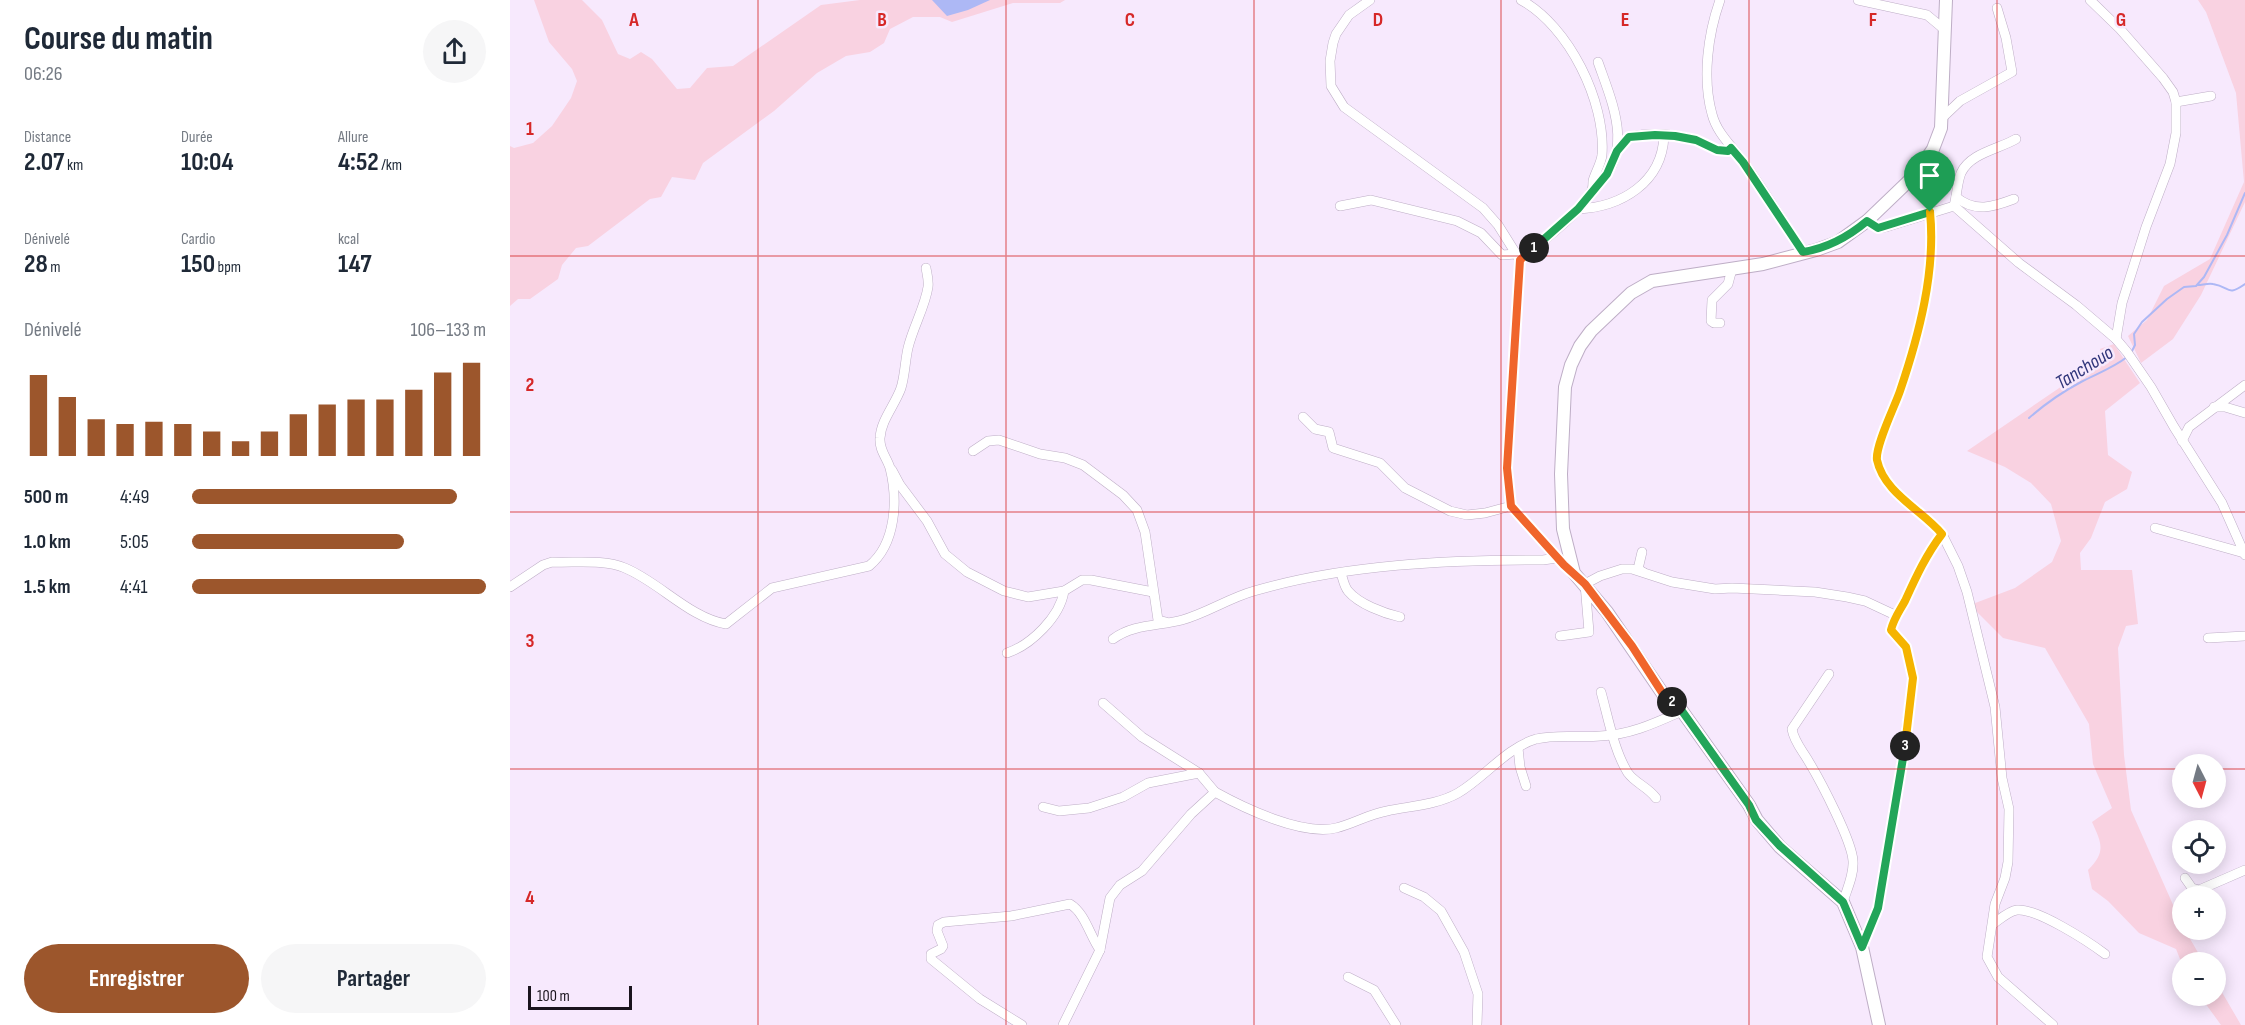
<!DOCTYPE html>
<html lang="fr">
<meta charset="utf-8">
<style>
body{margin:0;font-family:"Sofia Sans Condensed",sans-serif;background:#f6f6f7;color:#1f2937;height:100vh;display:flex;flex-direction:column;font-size:22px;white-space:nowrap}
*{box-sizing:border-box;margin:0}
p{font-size:20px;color:#747a83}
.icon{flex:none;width:33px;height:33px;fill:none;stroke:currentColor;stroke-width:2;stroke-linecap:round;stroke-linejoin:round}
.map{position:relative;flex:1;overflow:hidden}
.side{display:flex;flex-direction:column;background:#fff;width:510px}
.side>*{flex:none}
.needle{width:39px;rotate:174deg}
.controls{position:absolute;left:1662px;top:754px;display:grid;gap:12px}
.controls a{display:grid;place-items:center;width:54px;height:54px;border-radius:50%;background:#fff;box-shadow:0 3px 15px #0003;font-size:30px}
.scale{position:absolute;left:18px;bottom:15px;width:104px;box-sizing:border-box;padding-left:6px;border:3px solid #1a141d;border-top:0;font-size:16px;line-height:21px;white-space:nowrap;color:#1a141d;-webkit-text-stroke:4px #f7e9fd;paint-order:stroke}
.pin{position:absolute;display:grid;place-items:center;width:51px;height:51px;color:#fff;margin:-62px -26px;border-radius:50% 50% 50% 0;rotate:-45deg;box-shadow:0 0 6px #0007}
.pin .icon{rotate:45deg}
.km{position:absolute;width:30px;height:30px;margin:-15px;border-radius:50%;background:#222;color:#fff;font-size:16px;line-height:30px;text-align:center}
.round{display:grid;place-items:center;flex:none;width:63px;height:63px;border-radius:32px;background:#f6f6f7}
.overview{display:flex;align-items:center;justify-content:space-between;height:102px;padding:0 24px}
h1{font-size:33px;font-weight:700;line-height:45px}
.figures{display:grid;grid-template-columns:repeat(3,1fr);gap:9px;height:102px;padding:6px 24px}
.figures div{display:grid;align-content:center}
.figures b{font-size:26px;font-weight:700}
.figures small{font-size:16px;font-weight:400}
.figures p{font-size:16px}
.chart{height:168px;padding:12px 24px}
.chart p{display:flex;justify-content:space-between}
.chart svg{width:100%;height:108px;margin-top:6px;stroke:#9c562c;stroke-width:6}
.button{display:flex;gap:12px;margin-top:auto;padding:12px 24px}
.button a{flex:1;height:69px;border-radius:36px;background:#9c562c;color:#fff;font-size:24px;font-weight:700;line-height:69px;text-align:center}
.button a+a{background:#f6f6f7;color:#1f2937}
ul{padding:0 24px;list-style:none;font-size:20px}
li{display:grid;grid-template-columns:96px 72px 1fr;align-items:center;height:45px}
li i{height:15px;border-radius:8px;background:#9c562c}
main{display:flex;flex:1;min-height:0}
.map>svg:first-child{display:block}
.green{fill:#f9d2e1}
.water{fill:#adb8f5}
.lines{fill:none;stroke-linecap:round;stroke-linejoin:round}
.stream{stroke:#adb8f5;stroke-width:2}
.minor-casing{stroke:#beaec6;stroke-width:10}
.major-casing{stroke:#beaec6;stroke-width:14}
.minor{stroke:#fff;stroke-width:9}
.major{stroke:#fff;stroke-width:12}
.split-1-casing{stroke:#fff;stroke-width:12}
.split-2-casing{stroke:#fff;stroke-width:12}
.split-3-casing{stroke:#fff;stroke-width:12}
.split-4-casing{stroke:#fff;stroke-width:12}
.split-1{stroke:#22a559;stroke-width:8}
.split-2{stroke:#f0652b;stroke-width:8}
.split-3{stroke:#22a559;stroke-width:8}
.split-4{stroke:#f5b400;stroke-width:8}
.grid{fill:none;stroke:#d62828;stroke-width:1.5;stroke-opacity:0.55}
.labels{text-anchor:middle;stroke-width:5;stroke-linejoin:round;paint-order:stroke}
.water-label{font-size:20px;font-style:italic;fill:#30357b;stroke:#f7e9fd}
.grid-label{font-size:20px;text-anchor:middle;font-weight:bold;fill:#d62828;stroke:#f7e9fd;stroke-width:5;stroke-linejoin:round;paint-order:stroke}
</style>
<main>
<section class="side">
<div class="overview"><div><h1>Course du matin</h1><p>06:26</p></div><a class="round"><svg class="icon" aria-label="share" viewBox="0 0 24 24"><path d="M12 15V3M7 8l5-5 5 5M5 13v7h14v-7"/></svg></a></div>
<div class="figures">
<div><p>Distance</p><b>2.07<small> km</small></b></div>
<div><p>Durée</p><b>10:04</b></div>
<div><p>Allure</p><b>4:52<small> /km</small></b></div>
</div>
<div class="figures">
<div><p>Dénivelé</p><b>28<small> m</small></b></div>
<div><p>Cardio</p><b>150<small> bpm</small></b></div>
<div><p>kcal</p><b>147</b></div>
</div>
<div class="chart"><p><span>Dénivelé</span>106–133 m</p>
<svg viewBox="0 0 160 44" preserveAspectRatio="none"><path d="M5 44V11M15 44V20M25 44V29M35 44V31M45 44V30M55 44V31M65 44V34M75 44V38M85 44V34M95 44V27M105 44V23M115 44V21M125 44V21M135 44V17M145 44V10M155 44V6"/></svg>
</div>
<ul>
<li><b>500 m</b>4:49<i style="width:90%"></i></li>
<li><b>1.0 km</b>5:05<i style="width:72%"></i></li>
<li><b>1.5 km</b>4:41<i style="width:100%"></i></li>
</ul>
<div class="button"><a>Enregistrer</a><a>Partager</a></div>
</section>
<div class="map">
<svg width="1735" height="1025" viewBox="0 0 1735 1025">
<rect width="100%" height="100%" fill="#f7e9fd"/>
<g class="green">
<polygon points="24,0 72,0 92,20 108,54 120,59 131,52 142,59 167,89 180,88 197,68 223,66 311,5 350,0 555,0 550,3 503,3 442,22 430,17 403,17 380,29 374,43 360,52 336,56 307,73 264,111 193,163 185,180 162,177 151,197 140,199 78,246 66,248 52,265 48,279 20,299 8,299 0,306 0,146 4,148 23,143 42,126 61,98 67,81 62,69 39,42"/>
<polygon points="1688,0 1735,0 1735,202 1691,295 1663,339 1631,363 1618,336 1637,320 1654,286 1700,259 1734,182 1726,93 1696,12"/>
<path d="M1604,344L1630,383L1595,411L1598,455L1622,472L1617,489L1595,502L1581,538L1570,553L1571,570H1622L1628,624L1616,626L1608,648L1614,755L1621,810L1672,925V930H1675L1694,963L1672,964L1666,949L1629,933L1598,901L1582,889L1578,870C1596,852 1592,844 1582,822L1602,808L1583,764L1579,724L1535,648L1493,638L1460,605L1505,588L1542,562L1551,541L1541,504L1521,483L1495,467L1457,451L1580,367L1594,361L1590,349Z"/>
<polygon points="1706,982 1731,1025 1711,1025 1690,996 1706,996"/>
</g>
<polygon class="water" points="422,0 480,0 458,10 437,16"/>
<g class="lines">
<g class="stream">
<path d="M1688,285C1692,285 1698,283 1703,284C1721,287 1716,297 1735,284"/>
<polyline points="1621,353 1625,345 1624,334 1632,322 1657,299 1674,287 1686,286 1694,277 1717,235 1735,193"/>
<path d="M1519,418C1535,404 1552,392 1571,382C1586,374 1603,368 1617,357"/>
</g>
<g class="minor-casing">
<g id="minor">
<polyline points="860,0 839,15 826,34 823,43 820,61 821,86 834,107 973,208 988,225 1010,260 997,469 1001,506 1047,558 1064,573"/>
<path d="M1210,0C1198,34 1192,78 1202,114C1207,134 1223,147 1235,164C1255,192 1274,223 1293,252"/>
<polyline points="1348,0 1417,15 1435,30"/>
<polyline points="1580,0 1610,29 1653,78 1663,92 1666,102 1666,133 1660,164 1636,227 1612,303 1606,339"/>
<polyline points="1666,102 1701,96"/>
<polyline points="1432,118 1450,101 1502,72 1496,38 1487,8"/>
<path d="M1108,150L1119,137C1140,132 1165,134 1186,140C1198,143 1208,156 1221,148"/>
<path d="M1083,189C1126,153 1103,105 1088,62"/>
<path d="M1446,197C1465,213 1483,207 1504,199"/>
<polyline points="830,206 861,200 947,221 971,233 992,255 1006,254"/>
<path d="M1444,206C1447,195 1447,183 1451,173C1460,153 1489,149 1506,139"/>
<path d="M1068,209C1111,207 1152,183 1154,136"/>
<polyline points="1357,221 1368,228 1376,227 1444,206 1509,263 1566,305 1606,339 1617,352 1641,387 1664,427 1712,503 1735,555"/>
<path d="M1010,260C1030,243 1071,213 1082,190C1083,187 1083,184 1083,181C1085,173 1091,164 1092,155C1096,102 1059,26 1011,0"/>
<polyline points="1210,323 1204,323 1201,321 1202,300 1218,284 1222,269"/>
<polyline points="1704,407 1715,407 1735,413"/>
<polyline points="793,417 805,429 819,432 823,448 870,463 895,488 940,511 957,515 975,513 1001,506"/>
<polyline points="1672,441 1679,427 1735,385"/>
<polyline points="463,451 478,441 489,440 530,454 555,458 573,465 613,495 627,510 635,532 648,620 656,622"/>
<polyline points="382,470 390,485 417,521 435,554 457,572 494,591 518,597 554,591 572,580 581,580 643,592"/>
<polyline points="1645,528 1734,553"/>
<polyline points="1432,534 1448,566 1457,592 1485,707 1492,778 1499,809 1498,862 1495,878 1485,904 1477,957 1488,977 1543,1025"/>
<polyline points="1132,552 1128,569 1133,572"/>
<path d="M831,573C833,579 834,586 838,591C849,604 873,613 890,617"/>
<path d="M0,587L33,565L42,562C65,563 94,559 115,568C149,582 180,618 216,624L262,588L359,566C386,544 388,500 380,468C377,458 369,450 370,438C371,420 385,405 391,388C395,375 395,361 398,348C403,327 415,307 418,287C419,281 417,274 416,268"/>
<polyline points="1050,636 1079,632 1075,584 1090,576 1112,569 1122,569 1162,582 1205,589 1222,588 1305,592 1337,597 1355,601 1385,615"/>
<polyline points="1698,638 1735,636"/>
<path d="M603,639C623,624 649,626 672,620C697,613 719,598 744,591C836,564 938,560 1033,560L1047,558"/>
<path d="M497,653C521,645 550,617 554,591"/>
<path d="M1319,674L1282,729C1284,742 1293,751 1299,762C1311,782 1342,841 1343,861C1344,875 1337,889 1333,902"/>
<path d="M1091,692C1098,717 1104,751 1118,773C1125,783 1138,787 1146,798"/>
<polyline points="593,703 632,737 689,773 705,792"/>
<polyline points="1008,748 1010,767 1016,786"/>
<polyline points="533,807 549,811 579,808 613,797 638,783 689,773"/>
<polyline points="1675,878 1682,888 1689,890 1735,870"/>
<polyline points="894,888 914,897 931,911 954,952 968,994 967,1025"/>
<path d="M1483,924C1490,919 1499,911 1507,910C1527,908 1579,942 1595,954"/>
<path d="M1352,947L1368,908L1390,776L1403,678L1396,647L1381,630C1384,618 1389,612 1395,601C1406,577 1416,555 1432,534C1412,510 1374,493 1367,460C1365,446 1385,406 1390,391C1409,336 1426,271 1420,212"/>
<polyline points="838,977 864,990 886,1025"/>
<path d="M512,1025L470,999L421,959V954L431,949L433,946L427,931L428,925L434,922L501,916L560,904C575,913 580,936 590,950"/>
<path d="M553,1025L590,950L600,898L610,885L632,871L681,814L705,792C734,808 792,836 826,828C843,824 859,814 877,811C900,806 927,805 948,793C974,778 996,748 1026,739C1047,734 1069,738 1090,736C1120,735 1145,723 1172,711"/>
</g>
</g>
<g class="major-casing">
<polyline id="major" points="1369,1025 1352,947 1333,902 1270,847 1247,820 1239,805 1172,711 1153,694 1097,612 1064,573 1053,529 1051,474 1055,387 1061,365 1070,346 1081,331 1121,293 1142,281 1253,264 1306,250 1328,242 1357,221 1406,174 1423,149 1431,128 1436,0"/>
</g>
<use href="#minor" class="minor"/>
<use href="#major" class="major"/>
</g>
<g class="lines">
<g class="split-1-casing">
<path id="split-1" d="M1024,248L1068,209L1097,174L1107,151L1119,137L1145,135L1165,136L1186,140L1207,150L1218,151L1221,148L1233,162L1293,252C1318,248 1338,237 1357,221L1368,228L1420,212"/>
</g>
<g class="split-2-casing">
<polyline id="split-2" points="1024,248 1010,260 997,468 1001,506 1054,565 1075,584 1122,646 1153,694 1162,702"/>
</g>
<g class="split-3-casing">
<polyline id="split-3" points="1162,702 1172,711 1239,805 1246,820 1270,846 1333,902 1352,947 1368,908 1395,746"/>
</g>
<g class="split-4-casing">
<path id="split-4" d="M1395,746L1403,678L1396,647L1381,630C1384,618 1389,612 1395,601C1406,577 1416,555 1432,534C1412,510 1374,493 1367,460C1365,446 1385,406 1390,391C1409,335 1426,271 1420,212"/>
</g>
<use href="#split-1" class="split-1"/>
<use href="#split-2" class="split-2"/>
<use href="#split-3" class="split-3"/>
<use href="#split-4" class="split-4"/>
</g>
<path class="grid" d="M248,0V1025M496,0V1025M744,0V1025M991,0V1025M1239,0V1025M1487,0V1025M0,256H1735M0,512H1735M0,769H1672M1706,769H1735"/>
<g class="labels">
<g class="water-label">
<text transform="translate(1574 367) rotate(-32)" y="7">Tanchouo</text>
</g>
</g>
<g class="grid-label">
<text x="124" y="26">A</text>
<text x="372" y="26">B</text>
<text x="620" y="26">C</text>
<text x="868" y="26">D</text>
<text x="1115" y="26">E</text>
<text x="1363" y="26">F</text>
<text x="1611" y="26">G</text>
<text x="20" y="135">1</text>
<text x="20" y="391">2</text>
<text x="20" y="647">3</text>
<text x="20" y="904">4</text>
</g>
</svg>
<div class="controls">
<a><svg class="needle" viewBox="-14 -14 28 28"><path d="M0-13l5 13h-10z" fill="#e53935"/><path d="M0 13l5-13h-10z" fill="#747a83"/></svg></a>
<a><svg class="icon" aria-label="locate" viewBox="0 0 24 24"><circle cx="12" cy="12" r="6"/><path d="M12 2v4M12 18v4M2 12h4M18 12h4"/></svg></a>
<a>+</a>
<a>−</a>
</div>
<div class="scale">100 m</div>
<div class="pin" style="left:1420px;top:212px;background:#1e9e55"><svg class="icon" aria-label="arrive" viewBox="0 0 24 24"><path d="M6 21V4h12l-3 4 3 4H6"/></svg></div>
<b class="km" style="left:1024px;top:248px">1</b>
<b class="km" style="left:1162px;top:702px">2</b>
<b class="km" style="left:1395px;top:746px">3</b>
</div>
</main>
